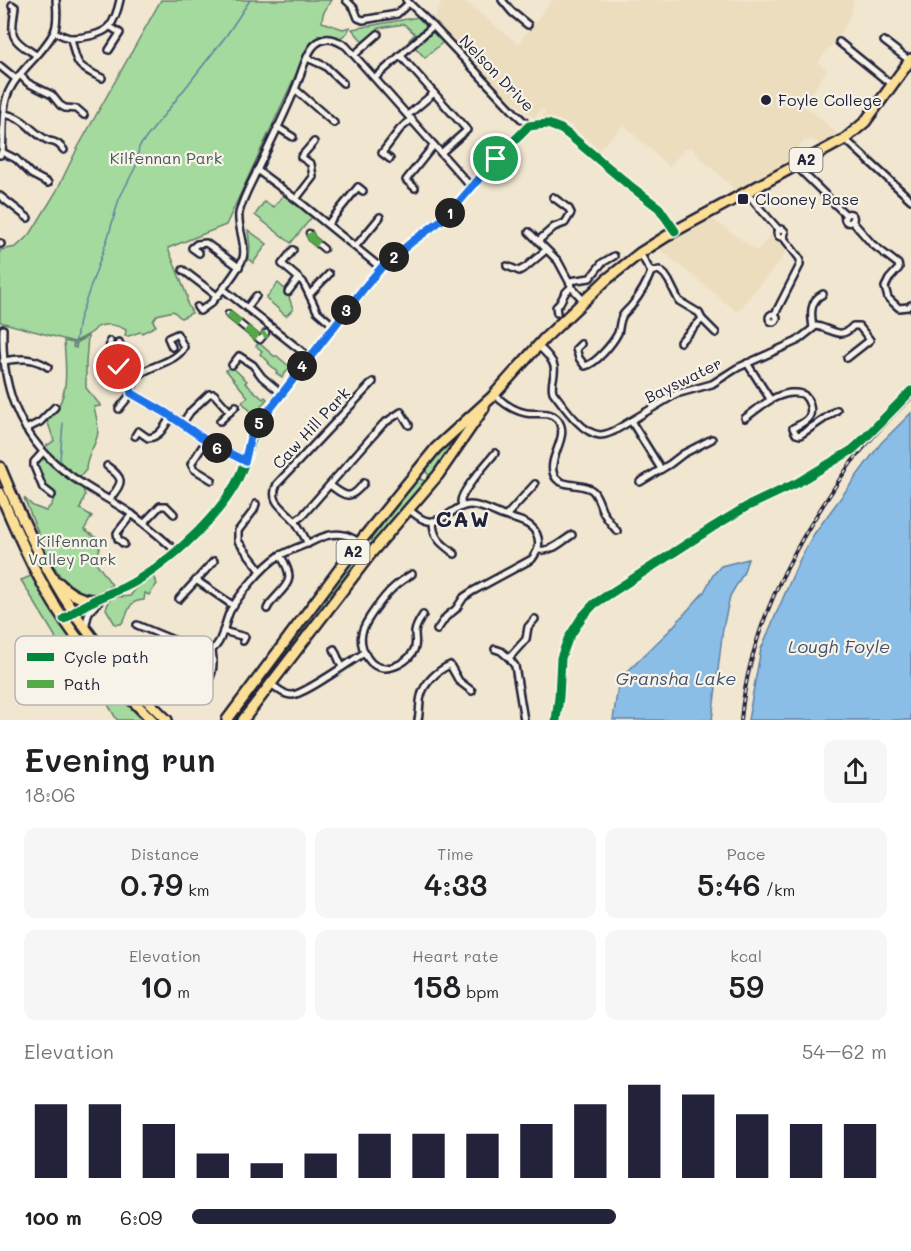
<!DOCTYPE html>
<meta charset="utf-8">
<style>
body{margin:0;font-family:Mali,sans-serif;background:#f6f6f6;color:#202124;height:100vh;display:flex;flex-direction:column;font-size:22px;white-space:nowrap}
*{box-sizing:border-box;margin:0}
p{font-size:20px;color:#757577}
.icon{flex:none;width:33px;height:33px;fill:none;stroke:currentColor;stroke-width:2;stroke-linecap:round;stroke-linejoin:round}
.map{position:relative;height:720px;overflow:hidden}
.side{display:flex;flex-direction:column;background:#fff;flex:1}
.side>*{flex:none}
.pin{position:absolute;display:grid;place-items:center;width:51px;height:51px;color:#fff;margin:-26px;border:3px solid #fff;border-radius:50%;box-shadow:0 2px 6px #0007}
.km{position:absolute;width:30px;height:30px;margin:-15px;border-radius:50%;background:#222;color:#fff;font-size:16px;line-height:30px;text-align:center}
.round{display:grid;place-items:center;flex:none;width:63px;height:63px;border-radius:12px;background:#f6f6f6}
.overview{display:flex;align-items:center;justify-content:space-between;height:102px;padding:0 24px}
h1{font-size:33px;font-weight:600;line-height:45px}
.stats{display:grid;grid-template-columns:repeat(3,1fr);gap:9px;height:102px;padding:6px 24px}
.stats div{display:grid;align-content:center;border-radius:12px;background:#f6f6f6;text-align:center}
.stats b{font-size:30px;font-weight:600}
.stats small{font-size:16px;font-weight:400}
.stats p{font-size:16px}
.chart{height:168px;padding:12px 24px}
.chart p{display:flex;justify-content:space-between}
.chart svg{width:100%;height:108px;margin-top:6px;stroke:#22223b;stroke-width:6}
ul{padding:0 24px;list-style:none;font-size:20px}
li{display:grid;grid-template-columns:96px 72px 1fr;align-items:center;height:45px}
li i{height:15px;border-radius:8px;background:#22223b}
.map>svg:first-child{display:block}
.built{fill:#edddbf}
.green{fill:#a4da9d;stroke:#637e6c;stroke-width:1.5}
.water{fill:#8abee7;stroke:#6080a2;stroke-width:1.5}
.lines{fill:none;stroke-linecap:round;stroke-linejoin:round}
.stream{stroke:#6080a2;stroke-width:1.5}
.pedestrian-casing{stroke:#22223b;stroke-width:9}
.minor-casing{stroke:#22223b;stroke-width:10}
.trunk-casing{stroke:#22223b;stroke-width:14}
.pedestrian{stroke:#f7f3e8;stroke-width:4.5}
.minor{stroke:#f7f3e8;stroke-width:5}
.trunk{stroke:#fbdf96;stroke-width:9}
.rail-casing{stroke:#22223b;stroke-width:4}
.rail{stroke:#f7f3e8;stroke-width:1.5;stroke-dasharray:4.5;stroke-linecap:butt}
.quiet{stroke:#53aa46;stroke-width:8;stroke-dasharray:15 8;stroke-linecap:butt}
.cycleway-casing{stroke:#f7f3e8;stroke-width:13}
.cycleway{stroke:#00873e;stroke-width:9}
.route-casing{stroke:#fff;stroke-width:12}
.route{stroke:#1a73e8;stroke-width:8}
.poi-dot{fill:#22223b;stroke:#f7f3e8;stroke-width:2}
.labels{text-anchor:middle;stroke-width:4.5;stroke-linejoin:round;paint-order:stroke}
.shield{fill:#f7f3e8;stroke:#62616f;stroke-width:1.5}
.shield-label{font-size:15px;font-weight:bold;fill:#22223b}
.street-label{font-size:16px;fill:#22223b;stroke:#f7f3e8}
.poi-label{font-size:16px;fill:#22223b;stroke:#f7f3e8;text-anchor:start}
.park-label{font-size:16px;fill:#495958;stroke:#f7f3e8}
.water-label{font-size:18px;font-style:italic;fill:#41516f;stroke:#f7f3e8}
.district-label{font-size:22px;font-weight:bold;letter-spacing:1.5px;fill:#22223b;stroke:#f7f3e8}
.key{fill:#f7f3e8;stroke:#b7b4b4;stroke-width:1.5}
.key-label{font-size:16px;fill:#22223b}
</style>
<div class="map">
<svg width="911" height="720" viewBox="0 0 911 720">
<rect width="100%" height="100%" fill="#f1e6d0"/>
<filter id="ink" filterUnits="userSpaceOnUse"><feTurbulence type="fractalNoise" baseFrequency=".0167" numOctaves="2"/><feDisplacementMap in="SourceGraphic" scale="12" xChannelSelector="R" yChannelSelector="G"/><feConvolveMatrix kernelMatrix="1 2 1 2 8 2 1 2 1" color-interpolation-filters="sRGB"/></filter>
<g filter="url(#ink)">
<g class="built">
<polygon points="443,0 463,0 518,44 552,0 852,0 853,5 849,19 841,33 818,62 827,70 803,106 814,113 839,136 820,145 813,140 805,141 793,151 791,157 792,161 738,192 705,162 691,147 685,149 669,167 624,125 599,150 571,125 555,119 544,118 543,115 546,111 542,109 534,118 505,95 502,95 433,19"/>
<polygon points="711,218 757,251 774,231 786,250 781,260 737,312 658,248"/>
</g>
<g class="green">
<path d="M161,0H331L323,14L322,22L343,29L350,27L347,33L340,38L337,36L318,35L317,38L310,44L226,225L168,248L187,296V303L192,313L181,318L173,311L157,315L153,321L156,326L142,333L140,332L129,336H125L126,330C118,325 105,322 96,328C95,329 94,331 92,332C87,336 80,339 74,342L0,322V250L16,247L31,233L56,192L77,149Z"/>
<polygon points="418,17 427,27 410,42 409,40 415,34 404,24 379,28 363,42 352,29"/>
<polygon points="433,32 436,33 443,42 425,58 415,47"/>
<polygon points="283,195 312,217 291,243 255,215 264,202 274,207"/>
<polygon points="248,230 267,244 253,263 249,259 250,248"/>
<polygon points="278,283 287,291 293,309 286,316 266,298"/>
<path d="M88,336L86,362V388L101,406L94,407C96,416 100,427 97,437C94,448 86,457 86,470L80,477L63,466L43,448L54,441L47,420C71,400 66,369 64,341L74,343L73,347L76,348L77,342Z"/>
<polygon points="259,343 274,356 277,356 290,367 282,377 276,373 277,371 268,363 269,362 260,354 262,351 256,346"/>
<polygon points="231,366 247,381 245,383 263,399 265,397 267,399 261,406 264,410 262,413 257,414 255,416 242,402 248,397 226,370"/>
<polygon points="448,445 451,448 431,477 424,470"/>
<path d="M40,458H43L46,459L64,476L83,489L85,495L80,509L92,516L84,530L98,539L95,543L100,548L95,561L112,585C105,589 94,596 86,595C55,591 35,523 24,498L33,506L46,511L52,504L55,495L45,487L43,483L44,481C41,473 33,465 40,458Z"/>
<polygon points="420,479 425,481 425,485 375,543 374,543 371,540 372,538 417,480"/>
<polygon points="360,553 362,553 364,556 239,720 231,720"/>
<polygon points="31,576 75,645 111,690 102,701 81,676 74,663 66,660 64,646 57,645 55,636 21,580"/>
<path d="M153,576L157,584L149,595L145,593L144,600C125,601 131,613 121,624H115L106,609C112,591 116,599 130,596L139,585Z"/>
<polygon points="115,693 143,720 117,720 107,703"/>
</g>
<g class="water">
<polygon points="911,413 911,720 748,720 761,649 799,561 814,534 881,443"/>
<polygon points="748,559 743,574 730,596 723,628 712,720 613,720 618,686 627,672 669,631 704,592 713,575 721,566"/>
</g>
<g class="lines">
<g class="stream">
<polyline points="75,346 79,320 109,234 119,199 136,166 139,147 226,36 250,0"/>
<polyline points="60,460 63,423"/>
</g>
<g class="pedestrian-casing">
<g id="pedestrian">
<polyline points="309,233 312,239 324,249"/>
<polyline points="228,314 260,340 266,333"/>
</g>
</g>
<g class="minor-casing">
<g id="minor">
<polyline points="346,0 354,8 358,18 363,20 397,14 409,3"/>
<polyline points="406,0 433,26 516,114 529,126"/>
<polyline points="502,0 512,12 528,25"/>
<path d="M12,5L15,7C14,14 11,31 14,36C17,44 29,50 36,55"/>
<polyline points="109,26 120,33 109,50"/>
<path d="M54,32C60,34 66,38 72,38C83,38 101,35 109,27C115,20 118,9 120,0"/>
<path d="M71,38C77,65 76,66 102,78"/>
<polyline points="884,41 910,61"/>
<polyline points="839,42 892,85"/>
<polyline points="354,55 378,34"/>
<polyline points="400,55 434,93 408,115"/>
<polyline points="307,58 325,66 343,83"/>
<polyline points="0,66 16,79"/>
<polyline points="20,75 28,83 52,95 60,105 65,108 77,109 84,115"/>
<polyline points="375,78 433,26"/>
<polyline points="295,89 334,123"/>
<polyline points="434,93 467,130 441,153"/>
<path d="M4,114C27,118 29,131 47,140C50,142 53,141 56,143C59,144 61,147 64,150"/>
<polyline points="277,127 293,137"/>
<polyline points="845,139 911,200"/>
<polyline points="2,152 16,159 31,174 48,183"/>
<path d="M0,155L2,152C4,135 1,113 7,96C16,71 43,55 54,32C58,23 57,10 56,0"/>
<polyline points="390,159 382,153 400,129 412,119"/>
<polyline points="796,166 846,215"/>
<polyline points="257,170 296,199 381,268"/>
<polyline points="415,188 406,180 434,145"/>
<polyline points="747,193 755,203 779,230"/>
<polyline points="0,196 28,218"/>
<polyline points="296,199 313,177 311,164 301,157 314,142"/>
<circle cx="849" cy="218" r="4.5"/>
<polyline points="852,221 872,244 898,264 899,268 889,279 885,287 888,298 899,308 908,307 911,305"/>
<polyline points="328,224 358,187 363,191"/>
<circle cx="781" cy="233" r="4"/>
<polyline points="529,232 558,261 573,289 584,301"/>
<polyline points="538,241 554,227 565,223 571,213 569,209 553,197"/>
<polyline points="0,243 1,244"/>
<polyline points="356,246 380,217"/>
<polyline points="293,250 282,264 303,282 317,311 334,326"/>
<polyline points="199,253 192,248 197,244 206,243 239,267"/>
<polyline points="640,253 651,272 659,270 665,275 669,281 679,301 699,313 702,319 716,333"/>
<polyline points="507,266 519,271 526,267 546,250"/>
<polyline points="183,270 217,296"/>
<polyline points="570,281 590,278 602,263 614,256"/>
<polyline points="288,292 298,279"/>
<polyline points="310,294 329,274"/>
<polyline points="197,307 200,311 211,303 223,289"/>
<polyline points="247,308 256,296"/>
<path d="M557,313L556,307C565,300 560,294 572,287"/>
<circle cx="773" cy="318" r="4"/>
<polyline points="775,314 800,265 800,259 783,237"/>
<path d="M813,328C811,315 809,301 823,294"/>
<path d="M3,329C1,390 20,440 71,476C90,490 111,500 130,513C146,524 161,538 176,551"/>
<polyline points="110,341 109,362 117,361 121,356 124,355 119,342"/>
<polyline points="680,342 702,319"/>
<path d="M581,344L576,349L579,358L585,366C596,364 613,343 618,333C620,327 619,321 623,315C626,311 630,308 632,305C640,295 647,283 651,272"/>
<path d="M538,346C544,351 552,358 554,366C556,375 550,383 553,392C563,405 582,434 600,435C605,435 609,433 614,431L676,394L712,384L737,368L797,341L816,326C831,328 840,341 853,326H859L870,340L847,358"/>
<path d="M309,357L223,289C230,279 239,269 243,258C247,245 237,227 239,213C242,200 249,187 255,175C269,145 285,115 297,84C302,72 307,50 317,43C327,35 336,40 346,46L472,188"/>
<path d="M3,361C20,358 33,357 48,367"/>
<polyline points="117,361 121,373 133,383"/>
<polyline points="747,363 770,399"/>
<polyline points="232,365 239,356 253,365 262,377 281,393"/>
<polyline points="108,374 120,371"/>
<polyline points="131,393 166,413 213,445 245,461"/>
<path d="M494,394C503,403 514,411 526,413C537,415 548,410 557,419C571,435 549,455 553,472C557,490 583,481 593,491C598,496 600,506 603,512C607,519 612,525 617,531"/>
<path d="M119,409C122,404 128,399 130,394C135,382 132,379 145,371C157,364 178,360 184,347L177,334L168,338L172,347"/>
<path d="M745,418C759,408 771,396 790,393C794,393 800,392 804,395C809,400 813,410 809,417C806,422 799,425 793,428L796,434L800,435L837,410"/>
<polyline points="220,421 236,406"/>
<polyline points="631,421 661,469"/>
<polyline points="182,424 190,412 209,394 214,394 230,412"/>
<polyline points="26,429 40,422 55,407"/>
<path d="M135,436L138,431L148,438C160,437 165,426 171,416"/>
<polyline points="206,441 191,464 194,469 212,480"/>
<polyline points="43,452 34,462 34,466 43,488 52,495"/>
<path d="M107,466C126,480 122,482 110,499"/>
<polyline points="640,482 670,464 683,454 712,439"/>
<path d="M330,485C346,497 350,501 364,483"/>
<polyline points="256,504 254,510 238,531 238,541 261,571"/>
<path d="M462,506C462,505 461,503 461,501C461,491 488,462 495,453"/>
<path d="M408,509C414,513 420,520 428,521C445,523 454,505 470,505C480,505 492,511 501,515C515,520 534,521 538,538C540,547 537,552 532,559L473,591L464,597L456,609L446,617L437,630"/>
<polyline points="506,516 535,484"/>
<polyline points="295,521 303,515 383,424 401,412 409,425"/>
<path d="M433,521C433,539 442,544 455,554"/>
<polyline points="144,523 160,506 166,506 174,514"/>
<polyline points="124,544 118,539 117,533 132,514"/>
<path d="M308,544C304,536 300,528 295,521C285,508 268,503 277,484L373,382"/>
<path d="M539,550C552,552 561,542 572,535"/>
<path d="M412,574C406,578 399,582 393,588C385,595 364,622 362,633C359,645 367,664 379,667C392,671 409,661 414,650C417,644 415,638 415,632C416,625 420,620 423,615"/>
<polyline points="196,580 234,606"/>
<polyline points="179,599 214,561"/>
<path d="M267,609L269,605C286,584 298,582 280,555"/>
<path d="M64,619C73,613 82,606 91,602C102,596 114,592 125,587C163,568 213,523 235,485C246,466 248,443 260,422L364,287L381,268L413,241L447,216L496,159L529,126L536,125L548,124L553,126L561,129L573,138L629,185L659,208L675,231"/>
<path d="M137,625L205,653C223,648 223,626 230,611C239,595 263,566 279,556C288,551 299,547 309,543C320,538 331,532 344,535C354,537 364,546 372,552"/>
<polyline points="85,627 89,612 100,600"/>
<polyline points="223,631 245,637 243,641"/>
<polyline points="334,649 342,667"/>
<polyline points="495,649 501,651 509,658 515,666 524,720"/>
<polyline points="509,658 526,639 528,627 535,619"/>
<polyline points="169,661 172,640"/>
<path d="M271,684C277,688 285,696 292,695C305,694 351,661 364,653"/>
<path d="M203,685C214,678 214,663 212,651"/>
<path d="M418,720C420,712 419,703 421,696C424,683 438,670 450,665L459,681L472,691"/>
</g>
</g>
<g class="trunk-casing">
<g id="trunk">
<path d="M0,467C18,511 38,555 63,596C92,641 128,683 167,720"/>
<path d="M0,493C21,542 42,591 75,635C98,666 125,693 152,720"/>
<path d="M59,583C68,593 81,600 94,600"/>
<polyline points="227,720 359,543 436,448 492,397 544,339 584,301 606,280 640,253 675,231 845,139 865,122 911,59"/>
<polyline points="243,720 372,552 438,475 484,408"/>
</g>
</g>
<use href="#pedestrian" class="pedestrian"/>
<use href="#minor" class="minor"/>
<use href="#trunk" class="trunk"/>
<g class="rail-casing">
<path id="rail" d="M741,720C748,639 784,563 829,496C837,484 845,470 855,458C872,437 891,417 911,398"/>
</g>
<use href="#rail" class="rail"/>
<g class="quiet">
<polyline points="309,233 312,239 324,249"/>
<polyline points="228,314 260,340 266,333"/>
</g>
<g class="cycleway-casing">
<g id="cycleway">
<path d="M64,619C73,613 82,606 91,602C102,596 114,592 125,587C163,568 213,523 235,485C246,466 248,443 260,422L364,287L381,268L413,241L447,216L496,159L529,126L536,125L548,124L553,126L561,129L573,138L629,185L659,208L675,231"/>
<polyline points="556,720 559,697 561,658 568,639 582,617 594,604 713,527 746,507 797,483 852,450 861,442 911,391"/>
</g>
</g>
<use href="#cycleway" class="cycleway"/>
</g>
</g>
<g class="lines" filter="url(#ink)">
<g class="route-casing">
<polyline id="route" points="119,367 125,378 133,383 131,387 131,393 166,413 213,445 245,461 250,439 260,422 364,288 381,268 413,241 447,216 496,159"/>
</g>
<use href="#route" class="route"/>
</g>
<g class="poi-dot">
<circle cx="766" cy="100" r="6"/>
<rect x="737" y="193" width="12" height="12" rx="3"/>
</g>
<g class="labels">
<g class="shield">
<rect x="789.5" y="148" width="33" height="24" rx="4.5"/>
<rect x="336.5" y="540" width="33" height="24" rx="4.5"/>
</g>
<g class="shield-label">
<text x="806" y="165">A2</text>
<text x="353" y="557">A2</text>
</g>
<g class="street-label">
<text transform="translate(497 73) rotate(46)" y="6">Nelson Drive</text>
<text transform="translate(683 380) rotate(-26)" y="6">Bayswater</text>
<text transform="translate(311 428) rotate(-47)" y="6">Caw Hill Park</text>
</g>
<g class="poi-label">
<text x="778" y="106">Foyle College</text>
<text x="755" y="205">Clooney Base</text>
</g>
<g class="park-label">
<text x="166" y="164">Kilfennan Park</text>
<text x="72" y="547">Kilfennan<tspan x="72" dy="18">Valley Park</tspan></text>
</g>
<g class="water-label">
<text x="839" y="653">Lough Foyle</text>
<text x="676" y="685">Gransha Lake</text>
</g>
<g class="district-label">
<text x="463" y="527">CAW</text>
</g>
</g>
<rect x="15" y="636" width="198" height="69" rx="9" class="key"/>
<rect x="27" y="653" width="27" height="8" fill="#00873e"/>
<rect x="27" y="680" width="27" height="8" fill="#53aa46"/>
<g class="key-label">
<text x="64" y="663">Cycle path</text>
<text x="64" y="690">Path</text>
</g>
</svg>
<div class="pin" style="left:496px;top:159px;background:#1e9e55"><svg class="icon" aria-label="arrive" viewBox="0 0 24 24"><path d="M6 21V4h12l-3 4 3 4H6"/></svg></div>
<div class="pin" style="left:119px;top:367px;background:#d93025"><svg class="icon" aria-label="check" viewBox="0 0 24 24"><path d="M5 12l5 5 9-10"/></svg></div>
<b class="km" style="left:450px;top:213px">1</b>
<b class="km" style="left:394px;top:257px">2</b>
<b class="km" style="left:346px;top:310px">3</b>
<b class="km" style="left:302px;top:366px">4</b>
<b class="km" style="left:259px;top:423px">5</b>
<b class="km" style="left:217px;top:448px">6</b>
</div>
<section class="side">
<div class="overview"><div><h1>Evening run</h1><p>18:06</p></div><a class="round"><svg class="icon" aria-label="share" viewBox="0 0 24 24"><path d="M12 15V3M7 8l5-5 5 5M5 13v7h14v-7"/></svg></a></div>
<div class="stats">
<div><p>Distance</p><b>0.79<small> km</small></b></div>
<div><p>Time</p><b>4:33</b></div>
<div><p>Pace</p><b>5:46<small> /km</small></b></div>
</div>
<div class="stats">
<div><p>Elevation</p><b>10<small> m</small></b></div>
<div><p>Heart rate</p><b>158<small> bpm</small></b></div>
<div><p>kcal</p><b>59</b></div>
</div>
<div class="chart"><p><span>Elevation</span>54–62 m</p>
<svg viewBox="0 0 160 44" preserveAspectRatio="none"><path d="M5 44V14M15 44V14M25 44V22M35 44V34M45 44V38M55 44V34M65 44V26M75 44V26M85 44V26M95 44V22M105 44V14M115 44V6M125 44V10M135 44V18M145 44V22M155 44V22"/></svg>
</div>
<ul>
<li><b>100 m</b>6:09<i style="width:61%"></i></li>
</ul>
</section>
